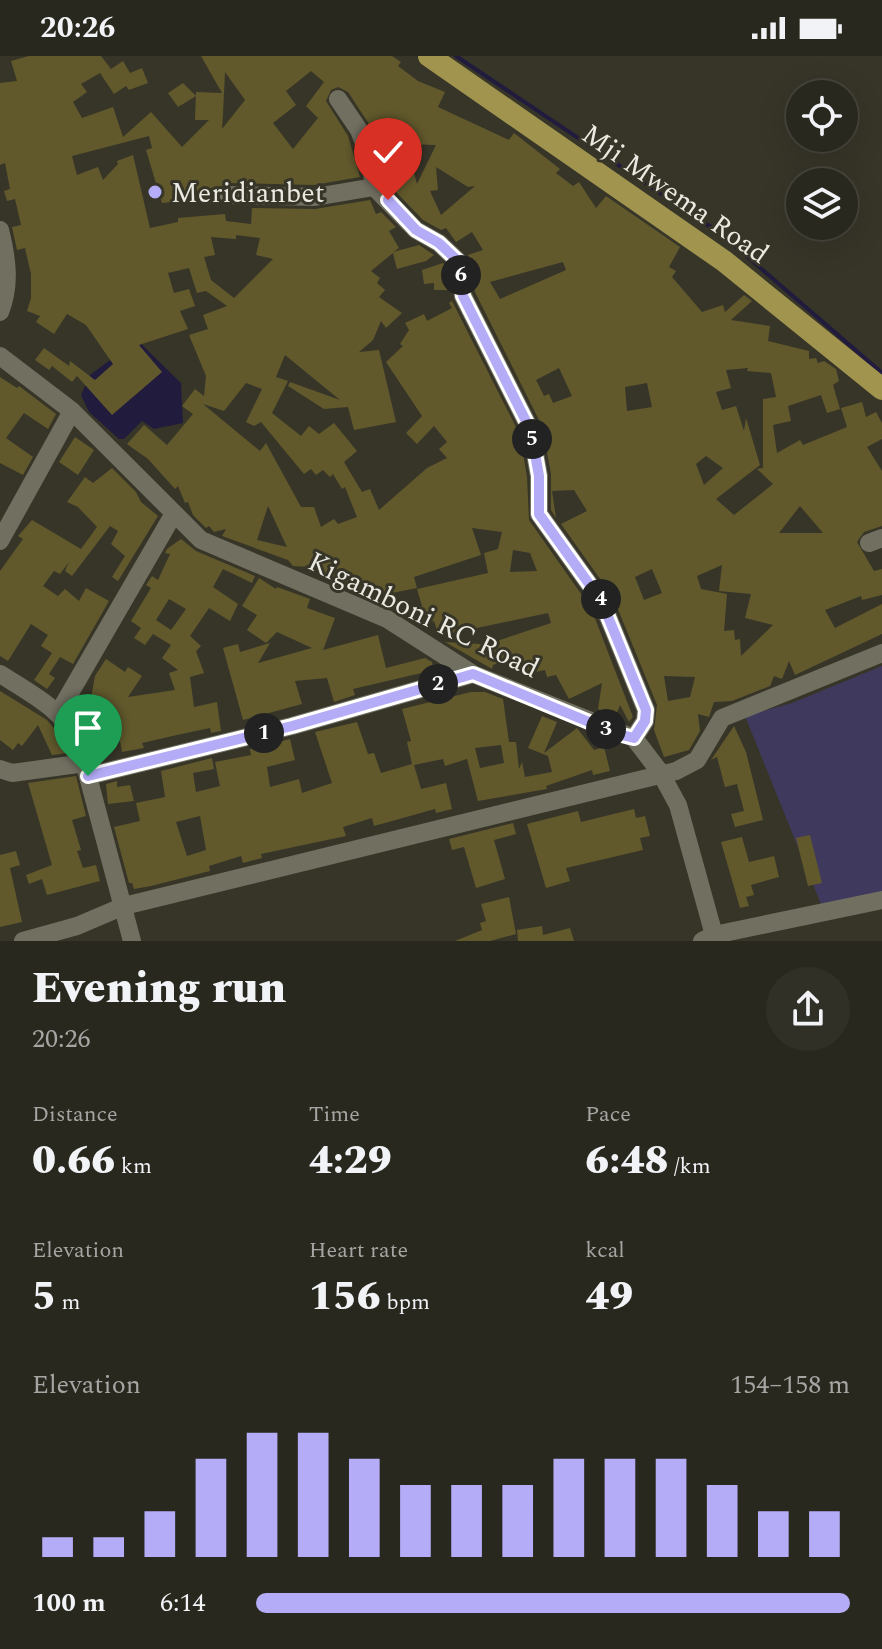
<!DOCTYPE html>
<meta charset="utf-8">
<style>
body{margin:0;font-family:Spectral,serif;background:#313027;color:#f1f3f6;height:100vh;display:flex;flex-direction:column;font-size:30px;white-space:nowrap}
*{box-sizing:border-box;margin:0}
p{font-size:26px;color:#a5a6a4}
.icon{flex:none;width:44px;height:44px;fill:none;stroke:currentColor;stroke-width:2;stroke-linecap:round;stroke-linejoin:round}
.map{position:relative;height:885px;overflow:hidden}
.drawer{display:flex;flex-direction:column;background:#29281e;flex:1}
.drawer>*{flex:none}
.buttons{position:absolute;left:786px;top:24px;display:grid;gap:16px}
.buttons a{display:grid;place-items:center;width:72px;height:72px;border-radius:50%;background:#29281e;box-shadow:0 8px 32px #0002,0 0 0 2px #45443c;font-size:40px}
.pin{position:absolute;display:grid;place-items:center;width:68px;height:68px;color:#fff;margin:-82px -34px;border-radius:50% 50% 50% 0;rotate:-45deg;box-shadow:0 0 8px #0007}
.pin .icon{rotate:45deg}
.km{position:absolute;width:40px;height:40px;margin:-20px;border-radius:50%;background:#222;color:#fff;font-size:22px;line-height:40px;text-align:center}
.round{display:grid;place-items:center;flex:none;width:84px;height:84px;border-radius:42px;background:#313027}
.headline{display:flex;align-items:center;justify-content:space-between;height:136px;padding:0 32px}
h1{font-size:44px;font-weight:800;line-height:60px}
.figures{display:grid;grid-template-columns:repeat(3,1fr);gap:12px;height:136px;padding:8px 32px}
.figures div{display:grid;align-content:center}
.figures b{font-size:40px;font-weight:800}
.figures small{font-size:22px;font-weight:400}
.figures p{font-size:22px}
.chart{height:224px;padding:16px 32px}
.chart p{display:flex;justify-content:space-between}
.chart svg{width:100%;height:144px;margin-top:8px;stroke:#b5acf8;stroke-width:6}
ul{padding:0 32px;list-style:none;font-size:26px}
li{display:grid;grid-template-columns:128px 96px 1fr;align-items:center;height:60px}
li i{height:20px;border-radius:10px;background:#b5acf8}
.status{display:flex;justify-content:space-between;align-items:center;height:56px;padding:0 40px;background:#29281e;direction:ltr}
.status svg{height:22px;fill:currentColor}
.map>svg:first-child{display:block}
.green{fill:#3f3a5d}
.water{fill:#211b3e}
.lines{fill:none;stroke-linecap:round;stroke-linejoin:round}
.stream{stroke:#211b3e;stroke-width:4}
.building{fill:#61592c;fill-rule:evenodd}
.minor{stroke:#716f60;stroke-width:18}
.major{stroke:#a0944f;stroke-width:22}
.route-casing{stroke:#fff;stroke-width:16}
.route{stroke:#b5acf8;stroke-width:10}
.poi-dot{fill:#b5acf8;stroke:#373528;stroke-width:3}
.labels{text-anchor:middle;stroke-width:6;stroke-linejoin:round;paint-order:stroke}
.poi-label{font-size:28px;fill:#ebeae2;stroke:#373528;text-anchor:start}
.street-label{font-size:28px;fill:#ebeae2;stroke:#373528}
</style>
<div class="status"><b>20:26</b><svg viewBox="0 0 49 12"><path d="M0 12V9h3v3zM5 12V6h3v6zM10 12V3h3v9zM15 12V0h3v12zM26 1h20v11H26zM47 4h2v5h-2z"/></svg></div>
<div class="map">
<svg width="882" height="885" viewBox="0 0 882 885">
<rect width="100%" height="100%" fill="#373528"/>
<polygon class="green" points="882,610 882,838 823,853 745,660 792,647"/>
<polygon class="water" points="137,284 181,327 183,367 154,373 142,365 124,383 119,383 89,356 81,339 90,319"/>
<g class="lines">
<polyline class="stream" points="456,0 721,178 882,317"/>
</g>
<g class="building">
<path d="M29,0H101L111,13L123,5L130,17L142,12L148,27L129,34L126,30L114,38L100,17L81,28L87,36L73,46L82,62L113,51L123,81L151,56L182,91L209,64H195L196,36L222,37L201,0H392L401,6L398,10L418,25L445,36L438,51L509,84L514,77L560,113L556,117L573,130L579,126L596,152L606,140L680,191L669,211L676,215L672,221L702,256L723,249L725,256L744,239L752,245L731,264L770,270L768,285L809,295V303L816,302L818,307L824,305L836,313L839,325L833,329L840,353L827,357L821,339L788,350L791,365L773,369L777,397L800,384L803,389L847,371L841,352L862,346L866,361L876,356L882,367V383L867,391L882,415V470L864,476L857,486L874,515L882,513V539L862,544L861,540L825,554L835,572L882,548V578L795,619L789,605L782,623L774,620L770,630L732,645L714,646L709,661L698,658L700,675L689,694L664,701L654,674L657,649L613,541L561,468L587,455L574,434L552,435L556,462L551,454V418L542,370L475,236L468,199L483,194L472,176L456,186L446,172L441,174L423,164L397,137L388,121L385,122L381,99L369,68L348,36L338,31L331,34L326,45L348,80L360,121L314,129L228,127L199,143L162,147L146,94L152,92L149,80L72,100L77,119L98,111L103,124L118,108L117,105L133,99L150,172L178,166V162L225,158L226,165L251,168L252,152L315,153L370,144L376,158L381,156L396,171L389,175L399,192L393,196L419,189L434,199L426,205L397,213L393,197L371,215L380,222L377,227L385,234L379,241L402,257L386,272L381,265L373,284L359,296L379,294L396,366L354,374L348,351L324,353L288,330L290,326L340,344L285,299L276,321L288,325L272,357L301,380L309,370L319,378L334,367L357,395L344,406L362,436L370,433L379,454L427,412L447,402L439,393L447,386L434,370L417,388L406,377L422,360L386,306L403,290L400,288L409,274L405,267L424,258L427,265L452,252L449,247L452,245L520,379L527,421L529,464L591,552L633,661L629,666L620,649L615,662L598,653L602,627L569,643L556,619L547,621L545,614L526,618L522,599L493,609L492,613L445,586L497,589V585L551,567L548,557L439,580L434,565L419,569L408,562L406,555L422,550L417,533L488,517L484,497L498,493L502,476L472,472L481,499L414,521L417,532L382,539L378,544L360,532L358,538L320,521V517H309V511L293,510L288,504L222,480L226,473L214,476L209,470L206,472L193,459L188,446L185,447L178,430L175,433L148,403L127,388L144,369L167,389L193,358L182,350L195,333L204,340L206,320L189,279L208,273L203,259L227,250L206,235L197,237L189,212L168,217L174,237L189,233L195,250L180,255L188,273L139,289L162,316L112,359L77,320L72,326L52,310L49,314L35,304L44,292L69,310L70,305L95,324L113,308L86,269L67,258L54,278L36,266L40,260L27,255L31,242V218L25,192L17,194L12,171L21,169L15,143L7,145L4,135L10,133L5,107L0,109V27L17,25L11,5ZM311,15L324,26L306,50L318,62L293,93L273,67L296,49L286,35ZM225,16L245,44L222,73L223,58ZM406,88L436,89L417,128ZM436,111L468,131L475,130L441,159L430,135L438,134ZM236,179L260,182L256,199L273,203L234,242L211,224L204,201L215,199L211,181L236,183ZM563,206L566,214L500,243L490,226ZM559,312L572,340L553,347L549,338L544,340L536,324ZM748,312L747,315L771,317L776,341L763,343V412L757,413L773,428L734,459L716,443L760,409L746,362L744,375L736,350L722,354L716,336L731,332L726,314ZM246,327L262,333L246,366L254,370L261,366L304,418L311,413L316,419L323,414L330,421L333,418L342,433L345,431L357,461L338,468L334,463L321,471L314,451H301L266,387L260,395L203,348L224,355ZM647,327L652,351L627,355L625,331ZM706,400L723,412L704,429L696,408ZM268,450L287,491L257,484ZM800,450L823,477H779ZM513,494L530,497L537,515L510,516ZM722,509L719,535L751,538L745,562L773,569L741,600L740,583L735,584L734,574L724,575L727,538L701,533L697,520ZM652,513L662,537L644,544L635,521ZM664,620L695,621L690,641L668,645Z"/>
<polygon points="183,27 196,40 178,51 168,37"/>
<polygon points="443,207 448,212 450,234 434,234 434,227 424,228 422,214"/>
<polygon points="0,321 17,332 19,330 56,358 48,373 24,357 6,382 33,401 23,419 0,407"/>
<polygon points="75,381 94,394 78,419 59,406"/>
<polygon points="112,412 136,436 141,446 158,460 118,525 112,521 125,500 111,488 118,475 110,470 72,520 65,515 69,506 60,518 54,515 43,530 58,540 65,533 79,545 86,532 109,545 73,608 60,601 49,618 55,622 47,633 34,624 52,597 41,590 48,579 31,568 8,605 0,600 0,515 23,483 18,480 32,464 81,493 97,471 78,451 67,446 85,421 93,427"/>
<path d="M181,483L196,495L255,520L252,527L223,513L213,531L238,548L230,565L209,552L190,580L201,590L196,595L204,617L190,621L194,651L217,646L221,675L211,677L210,672L177,679L142,687L144,692L122,696L114,653L88,659L95,620L106,603L125,616L128,611L142,620L128,641L175,634L169,617L178,614L162,602L171,589L153,578L145,589L134,582L141,572L131,565L151,532L146,529L152,520L158,524L170,498L165,497L167,493ZM169,543L186,553L171,574L156,564Z"/>
<polygon points="259,522 276,533 277,531 310,543 307,552 335,562 323,594 378,579 386,612 425,602 432,606 434,614 353,633 355,639 334,646 327,622 295,625 302,648 243,664 223,592 238,588 240,596 270,587 258,607 312,592 277,576 266,587 247,574 257,559 242,550"/>
<polygon points="0,635 47,664 62,682 68,697 52,699 38,669 22,690 18,687 13,694 0,684"/>
<path d="M471,636H485L503,643L509,686H516L519,713L522,706L525,721L552,716L548,700L528,692L542,660L557,666L544,697L577,672L594,694L604,691L610,715L593,719L592,714L546,730L547,733L478,745L467,703L445,710L443,703L414,709L421,733L446,727L452,753L436,757L435,753L374,770L372,762L343,771L346,780L261,798L262,802L243,807L241,800L209,810L210,815L151,830L134,833L132,827H129L114,771L140,765L136,747L165,741L161,715L212,702L214,713L193,717L196,736L220,730L215,706L251,699L250,693L290,683L295,704L267,711L270,731L299,723L302,737L332,727L315,676L357,666L368,698L374,697L381,717L412,708L407,686L411,685L402,653ZM501,689L504,707L480,712L475,692ZM200,760L206,794L187,800L176,766Z"/>
<polygon points="734,670 746,696 763,764 735,771 731,758 744,755 737,728 725,731 717,701 711,704"/>
<polygon points="76,720 86,760 72,764 81,794 77,795 83,812 96,809 100,825 47,839 42,823 29,828 26,819 52,809 28,727"/>
<polygon points="117,725 117,731 130,729 134,745 108,748 106,728"/>
<polygon points="634,753 636,762 645,760 650,780 640,782 643,794 566,812 570,825 546,832 527,768 578,755 581,766"/>
<polygon points="513,767 516,778 494,784 505,823 476,832 464,791 452,794 449,783"/>
<polygon points="810,779 822,827 808,830 796,782"/>
<polygon points="742,781 749,806 774,800 779,821 751,829 754,839 746,841 749,850 740,852 721,786"/>
<polygon points="16,795 20,809 10,812 22,866 0,871 0,799"/>
<polygon points="509,841 516,878 490,885 455,885 482,874 480,867 486,865 481,848"/>
<polygon points="542,870 543,879 570,872 574,885 518,885 517,874"/>
</g>
<g class="lines">
<g class="minor">
<polyline points="338,43 359,74 370,103 374,131 416,174 439,187 459,206 463,240 531,375 539,420 539,458 602,546 646,654 645,665 634,682"/>
<polyline points="228,139 315,141 374,131"/>
<path d="M0,174C7,202 11,229 0,256"/>
<polyline points="0,300 72,355 201,484 387,563 473,618 634,682 660,716 678,749 714,879"/>
<polyline points="0,485 72,355"/>
<polyline points="869,487 882,482"/>
<path d="M0,618C32,638 62,653 79,687L132,885"/>
<polyline points="59,656 173,459"/>
<polyline points="0,713 12,717 85,707"/>
<polyline points="88,720 292,670 473,618"/>
<polyline points="23,885 77,870 124,850 676,715 697,704 722,662 882,597"/>
<polyline points="702,885 714,879 882,844"/>
</g>
<polyline class="major" points="429,0 724,205 882,333"/>
</g>
<g class="lines">
<g class="route-casing">
<polyline id="route" points="88,720 292,670 473,618 618,678 634,682 645,665 646,654 602,546 539,458 539,420 531,375 463,240 459,206 439,187 416,174 388,144"/>
</g>
<use href="#route" class="route"/>
</g>
<circle class="poi-dot" cx="155" cy="136" r="8"/>
<g class="labels">
<g class="poi-label">
<text x="171" y="146">Meridianbet</text>
</g>
<g class="street-label">
<text transform="translate(676 137) rotate(35)" y="10">Mji Mwema Road</text>
<text transform="translate(424 558) rotate(26)" y="10">Kigamboni RC Road</text>
</g>
</g>
</svg>
<div class="buttons">
<a><svg class="icon" aria-label="locate" viewBox="0 0 24 24"><circle cx="12" cy="12" r="6"/><path d="M12 2v4M12 18v4M2 12h4M18 12h4"/></svg></a>
<a><svg class="icon" aria-label="layers" viewBox="0 0 24 24"><path d="M12 4l9 5-9 5-9-5zM3 14l9 5 9-5"/></svg></a>
</div>
<div class="pin" style="left:88px;top:720px;background:#1e9e55"><svg class="icon" aria-label="arrive" viewBox="0 0 24 24"><path d="M6 21V4h12l-3 4 3 4H6"/></svg></div>
<div class="pin" style="left:388px;top:144px;background:#d93025"><svg class="icon" aria-label="check" viewBox="0 0 24 24"><path d="M5 12l5 5 9-10"/></svg></div>
<b class="km" style="left:264px;top:677px">1</b>
<b class="km" style="left:438px;top:628px">2</b>
<b class="km" style="left:606px;top:673px">3</b>
<b class="km" style="left:601px;top:543px">4</b>
<b class="km" style="left:532px;top:383px">5</b>
<b class="km" style="left:461px;top:219px">6</b>
</div>
<section class="drawer">
<div class="headline"><div><h1>Evening run</h1><p>20:26</p></div><a class="round"><svg class="icon" aria-label="share" viewBox="0 0 24 24"><path d="M12 15V3M7 8l5-5 5 5M5 13v7h14v-7"/></svg></a></div>
<div class="figures">
<div><p>Distance</p><b>0.66<small> km</small></b></div>
<div><p>Time</p><b>4:29</b></div>
<div><p>Pace</p><b>6:48<small> /km</small></b></div>
</div>
<div class="figures">
<div><p>Elevation</p><b>5<small> m</small></b></div>
<div><p>Heart rate</p><b>156<small> bpm</small></b></div>
<div><p>kcal</p><b>49</b></div>
</div>
<div class="chart"><p><span>Elevation</span>154–158 m</p>
<svg viewBox="0 0 160 44" preserveAspectRatio="none"><path d="M5 44V38M15 44V38M25 44V30M35 44V14M45 44V6M55 44V6M65 44V14M75 44V22M85 44V22M95 44V22M105 44V14M115 44V14M125 44V14M135 44V22M145 44V30M155 44V30"/></svg>
</div>
<ul>
<li><b>100 m</b>6:14<i style="width:100%"></i></li>
</ul>
</section>
